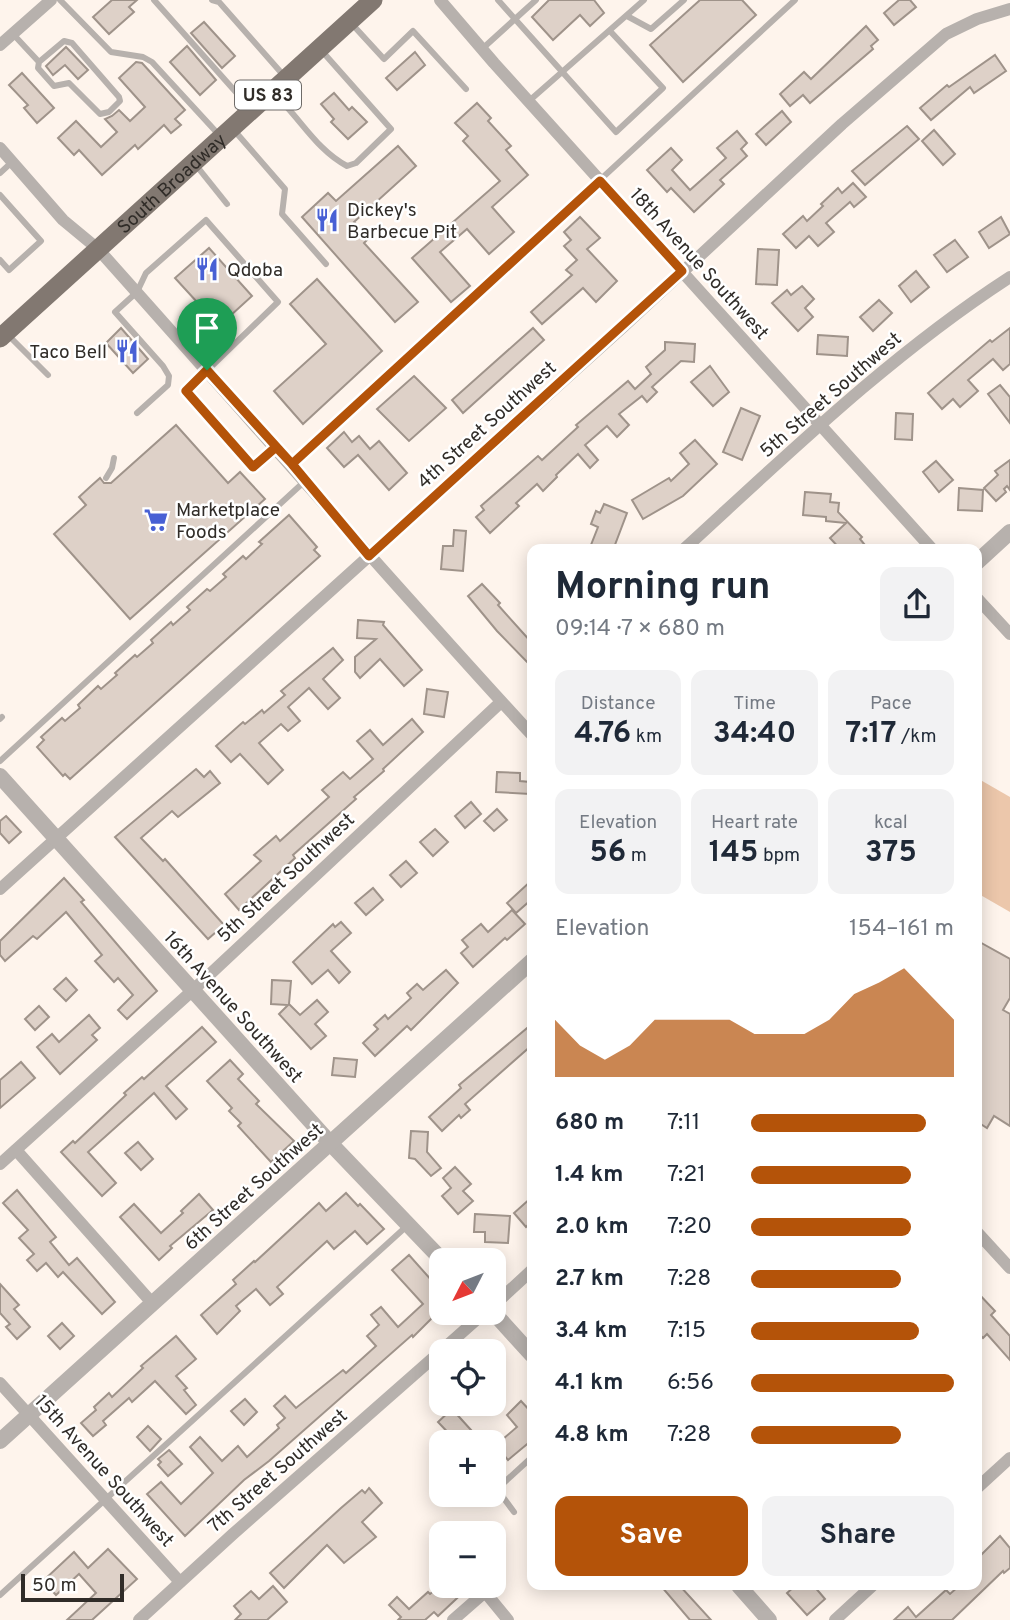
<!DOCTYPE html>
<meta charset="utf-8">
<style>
body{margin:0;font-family:Overpass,sans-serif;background:#f2f2f3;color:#1f2937;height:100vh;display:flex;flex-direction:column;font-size:26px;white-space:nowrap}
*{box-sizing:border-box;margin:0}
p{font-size:23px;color:#747a83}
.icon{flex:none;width:38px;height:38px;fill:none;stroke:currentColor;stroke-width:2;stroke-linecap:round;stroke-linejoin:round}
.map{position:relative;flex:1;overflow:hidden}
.side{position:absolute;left:527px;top:544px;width:455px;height:1046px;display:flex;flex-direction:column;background:#fff;border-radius:14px;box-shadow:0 4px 18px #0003}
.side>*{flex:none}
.needle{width:46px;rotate:228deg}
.controls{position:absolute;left:429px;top:1248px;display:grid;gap:14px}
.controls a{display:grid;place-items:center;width:77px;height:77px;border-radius:14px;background:#fff;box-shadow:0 4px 18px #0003;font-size:35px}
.scale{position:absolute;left:21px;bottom:18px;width:103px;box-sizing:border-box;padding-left:7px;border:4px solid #302c28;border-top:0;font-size:19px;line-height:24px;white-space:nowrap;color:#302c28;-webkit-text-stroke:5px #fff;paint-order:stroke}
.pin{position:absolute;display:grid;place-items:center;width:60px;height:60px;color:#fff;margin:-72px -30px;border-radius:50% 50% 50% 0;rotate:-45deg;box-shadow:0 0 7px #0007}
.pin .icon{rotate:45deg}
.round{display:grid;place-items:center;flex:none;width:74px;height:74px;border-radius:14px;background:#f2f2f3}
.summary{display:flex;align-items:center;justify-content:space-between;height:119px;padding:0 28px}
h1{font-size:38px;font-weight:700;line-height:52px}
.figures{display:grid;grid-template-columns:repeat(3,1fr);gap:10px;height:119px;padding:7px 28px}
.figures div{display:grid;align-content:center;border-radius:14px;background:#f2f2f3;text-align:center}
.figures b{font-size:30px;font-weight:700}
.figures small{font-size:19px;font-weight:400}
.figures p{font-size:19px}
.chart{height:196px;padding:14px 28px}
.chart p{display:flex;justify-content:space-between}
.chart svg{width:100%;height:126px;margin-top:7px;fill:#b45309;opacity:.7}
.action{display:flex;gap:14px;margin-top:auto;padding:14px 28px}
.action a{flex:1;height:80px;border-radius:14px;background:#b45309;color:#fff;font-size:28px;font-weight:700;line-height:80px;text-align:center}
.action a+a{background:#f2f2f3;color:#1f2937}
ul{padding:0 28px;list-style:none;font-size:23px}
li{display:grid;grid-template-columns:112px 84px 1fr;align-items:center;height:52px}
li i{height:18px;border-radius:9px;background:#b45309}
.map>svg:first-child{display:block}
.garden{fill:#ecc7ab}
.building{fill:#ded1c8;stroke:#9f938a;stroke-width:2}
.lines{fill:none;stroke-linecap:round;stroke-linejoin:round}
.service{stroke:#b7b1ad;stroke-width:6}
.minor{stroke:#b7b1ad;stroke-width:12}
.tertiary{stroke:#b7b1ad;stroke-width:16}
.primary{stroke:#827871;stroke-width:19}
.route-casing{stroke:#fff;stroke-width:14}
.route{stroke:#b45309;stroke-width:9}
.labels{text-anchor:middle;stroke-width:5;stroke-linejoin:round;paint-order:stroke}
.shield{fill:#fff;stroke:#6e6b68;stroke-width:2}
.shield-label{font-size:18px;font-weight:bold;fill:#302c28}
.street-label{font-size:19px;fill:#302c28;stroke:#fff}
.poi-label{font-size:19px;fill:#302c28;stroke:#fff;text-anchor:start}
</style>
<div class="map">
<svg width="1010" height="1620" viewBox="0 0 1010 1620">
<rect width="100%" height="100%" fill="#fef4ec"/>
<polygon class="garden" points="977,778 1010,797 1010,912 977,893"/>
<g class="building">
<polygon points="112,0 137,0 129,7 134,12 109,34 93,17"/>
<polygon points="549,0 594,0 604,13 590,26 580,15 553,40 532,17"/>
<polygon points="700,0 742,0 756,15 683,82 650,45"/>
<polygon points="899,0 910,0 916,7 894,25 884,13"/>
<polygon points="204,22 235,56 222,68 191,33"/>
<polygon points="866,26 878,40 871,46 873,49 810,103 803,95 790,106 780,94 804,72 811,79"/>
<polygon points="187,46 216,80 200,95 170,62"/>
<polygon points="66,47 88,70 78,79 65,65 53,75 46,66"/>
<polygon points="415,52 425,65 397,90 386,78"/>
<polygon points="995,55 1006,71 974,93 970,87 931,120 920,108 947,85 949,87"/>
<polygon points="136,62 142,63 185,110 175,119 181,125 171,133 164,125 138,149 135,145 102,175 79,150 74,155 58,138 76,121 101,147 117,132 105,119 112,116 119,110 130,121 145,107 119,78"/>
<polygon points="22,73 54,108 37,123 24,108 28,105 9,85"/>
<polygon points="334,93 349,110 352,107 367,122 348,139 331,122 334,119 321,104"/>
<polygon points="477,103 491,118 488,121 511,146 506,150 528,175 492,207 514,232 489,254 467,229 440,252 470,286 451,302 412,258 500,181 463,141 468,136 455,123"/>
<polygon points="782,111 791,122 766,145 756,134"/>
<polygon points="907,126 919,139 865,185 852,171"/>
<polygon points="934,130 955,154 943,165 922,141"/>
<polygon points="737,131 747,143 741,149 747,156 720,180 724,184 694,212 671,188 667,192 647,170 671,148 682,160 672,170 690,190 726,158 717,148"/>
<polygon points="398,146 416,166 354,222 369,238 364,243 418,302 395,322 302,217 328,193 336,201"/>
<polygon points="853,183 866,197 854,207 850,202 826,223 834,232 818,246 809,236 796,248 783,234 803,216 807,221 823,206 821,204 838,188 842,193"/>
<polygon points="580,217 600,238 587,249 617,281 596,302 583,288 542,324 531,312 572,275 566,270 577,260 564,246 571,240 564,232"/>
<polygon points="1001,217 1010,234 989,248 979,232"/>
<polygon points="955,240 968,257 947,272 934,255"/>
<polygon points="209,248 252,296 219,326 175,278"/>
<polygon points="758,249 779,250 777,285 756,284"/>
<polygon points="916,271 929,287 911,302 899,286"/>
<polygon points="317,279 382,351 303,424 274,391 326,344 290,304"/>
<polygon points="802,286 814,299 805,308 813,317 798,331 772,303 787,290 791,295"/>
<polygon points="879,300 892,313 873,331 860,317"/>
<polygon points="121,328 148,359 133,373 106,343"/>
<polygon points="533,328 544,340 463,413 452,400"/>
<polygon points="1010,328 1010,364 1003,370 993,359 968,380 978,391 960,407 953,399 942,409 928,393 990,340 992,342"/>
<polygon points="818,335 848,337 847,356 817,354"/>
<polygon points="665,342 695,344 694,362 681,361 652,387 657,392 647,402 642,396 619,414 629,425 617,437 607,426 585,445 598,460 590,468 578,454 556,475 557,477 543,491 537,484 516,503 519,506 490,533 476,517 484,510 481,506 538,456 542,460 578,427 576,425 628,381 635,389 651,374 646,367 665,350"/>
<polygon points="710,366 729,392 713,406 691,382"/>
<polygon points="414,376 446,408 409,441 377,409"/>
<polygon points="1000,385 1010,397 1010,423 988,394"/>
<polygon points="741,408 760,416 742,460 723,452"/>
<polygon points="896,413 913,414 912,440 895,439"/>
<polygon points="176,425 228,483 240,472 265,499 130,619 54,534 86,505 79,497 91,486 100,478 104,483 111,483"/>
<polygon points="344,432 352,442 359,436 370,449 379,441 407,473 389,490 358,455 344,467 327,448"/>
<polygon points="695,440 717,464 683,496 643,519 632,500 669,478 671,481 689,464 680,453"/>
<polygon points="1010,460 1010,490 1007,486 1004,489 1006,492 996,501 984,488 998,475 995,471"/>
<polygon points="936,461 953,480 939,492 923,472"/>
<polygon points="959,488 983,490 982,511 958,510"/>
<polygon points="805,492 831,494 830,502 839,503 838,512 862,537 860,539 869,550 841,550 830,538 846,523 826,521 826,517 803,515"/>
<polygon points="604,504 627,513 613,550 589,550 598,527 591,524 596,511 600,513"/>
<polygon points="289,515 317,547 314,550 320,556 70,779 65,774 63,776 37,747 44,740 41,737 62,718 65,721 80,708 78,705 98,686 101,689 117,675 115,673 135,655 137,657 153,643 151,640 171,622 173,625 190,610 187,607 207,589 210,591 226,577 223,574 243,556 246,559 262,544 259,542"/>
<polygon points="454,530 466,531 463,571 441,569 443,546 453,546"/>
<polygon points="482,584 500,603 498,605 532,643 532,667 497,631 468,596"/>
<polygon points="358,620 384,622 383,625 422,670 404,686 380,659 360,678 355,672 355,657 376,639 357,638"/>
<polygon points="333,648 343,660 323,679 340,698 328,709 309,688 288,707 300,721 288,731 281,724 259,743 283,770 268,784 240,754 231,762 216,746 243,722 245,724 262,710 264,713 285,695 281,691"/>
<polygon points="427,689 448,692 444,717 424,714"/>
<polygon points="412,719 423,732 383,769 384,771 354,797 356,799 293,855 295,858 239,910 225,894 261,861 254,855 276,836 280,841 329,797 322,790 343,772 350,779 373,759 357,741 370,730 383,745"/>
<polygon points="196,769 204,777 210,771 220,783 178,817 172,811 141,838 163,861 165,859 224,925 208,939 115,837"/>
<polygon points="497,772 520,773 520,781 530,782 530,794 496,792"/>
<polygon points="471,802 481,814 465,828 455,816"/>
<polygon points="497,809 507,820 494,831 484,821"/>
<polygon points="6,816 21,832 9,843 0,833 0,821"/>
<polygon points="435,829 448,842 433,856 420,842"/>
<polygon points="406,861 417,873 401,887 390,875"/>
<polygon points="64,878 84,900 81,902 157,991 127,1019 118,1010 133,995 118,978 114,982 95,961 102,955 66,912 37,939 33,936 5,961 0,955 0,941"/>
<polygon points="532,880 532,899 516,913 507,903"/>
<polygon points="373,888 383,900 366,915 355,903"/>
<polygon points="512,910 525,924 507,940 505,938 473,967 461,953 468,947 462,940 481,924 488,932"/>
<polygon points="341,922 351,933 331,951 350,972 339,983 328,970 312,984 293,962 333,924 335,927"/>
<polygon points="976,940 1010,959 1010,998 1003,1010 1010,1014 1010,1126 994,1116 987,1128 976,1121"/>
<polygon points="446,970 458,983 411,1030 407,1026 375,1056 363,1043 378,1029 374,1025 385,1015 388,1019 411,998 407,993 417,984 423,990"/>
<polygon points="66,978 77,990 66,1001 54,989"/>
<polygon points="272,980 291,981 289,1004 300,1015 317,1000 328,1012 315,1024 326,1036 311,1049 279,1014 288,1005 271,1004"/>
<polygon points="39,1006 49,1017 35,1030 25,1019"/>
<polygon points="89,1015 100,1028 92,1035 97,1040 60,1074 37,1047 52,1034 59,1042"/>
<polygon points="532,1024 532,1045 465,1104 470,1110 461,1118 459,1115 442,1131 429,1117 461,1088 459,1085"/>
<polygon points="202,1027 216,1042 166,1086 187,1109 176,1119 154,1093 88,1152 116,1183 102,1196 61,1152 73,1141 75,1143 126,1095 124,1093 142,1077 144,1079"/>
<polygon points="334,1058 357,1060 355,1077 332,1075"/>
<polygon points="230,1060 243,1074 238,1079 259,1101 256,1104 294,1141 271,1162 238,1126 241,1123 229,1111 232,1108 207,1081"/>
<polygon points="21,1062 35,1078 0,1108 0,1080"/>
<polygon points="411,1131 428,1132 427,1152 441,1168 431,1176 415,1159 409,1158"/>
<polygon points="138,1142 153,1159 141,1170 125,1153"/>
<polygon points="455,1167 471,1184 463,1191 473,1201 458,1214 442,1196 451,1188 443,1178"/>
<polygon points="17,1190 56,1237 50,1242 69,1265 77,1258 115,1302 102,1314 63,1272 58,1277 46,1263 37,1271 27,1260 34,1254 19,1238 28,1230 3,1203"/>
<polygon points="346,1193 358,1206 360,1204 384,1229 367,1244 355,1231 334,1249 327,1241 277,1287 283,1294 270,1305 256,1289 236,1306 240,1311 217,1334 201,1315 236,1284 233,1280 254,1261 255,1262 319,1203 326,1211"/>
<polygon points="199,1194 213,1210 170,1246 172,1248 159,1260 120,1217 134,1204 161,1233 183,1213 181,1211"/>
<polygon points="532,1197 532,1221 526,1227 514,1213"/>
<polygon points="475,1214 510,1216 508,1243 485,1242 485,1232 474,1232"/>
<polygon points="409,1255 441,1291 441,1309 413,1337 412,1335 269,1461 244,1480 185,1536 147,1494 161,1482 181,1504 213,1473 190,1447 200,1437 222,1461 238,1446 247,1457 279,1428 277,1425 285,1418 274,1406 285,1396 296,1408 343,1370 346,1373 376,1346 367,1336 379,1325 371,1315 381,1307 398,1327 423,1304 392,1270"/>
<polygon points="0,1284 19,1305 14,1309 30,1327 17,1339 6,1327 10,1324 0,1313"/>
<polygon points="976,1291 995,1311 991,1315 1010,1336 1010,1360 987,1334 983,1338 976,1331"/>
<polygon points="62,1323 74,1336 60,1349 48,1336"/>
<polygon points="176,1336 196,1359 176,1376 187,1388 184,1390 196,1405 186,1414 155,1381 132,1402 129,1398 103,1421 106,1425 93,1436 81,1423 96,1410 94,1407 109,1393 112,1397 143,1368 141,1366"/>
<polygon points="245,1399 257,1412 244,1425 231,1411"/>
<polygon points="521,1401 532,1413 532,1440 508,1460 496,1445 517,1427 507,1415"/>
<polygon points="452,1409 471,1430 457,1442 438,1422"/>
<polygon points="148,1426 161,1439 150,1451 137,1437"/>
<polygon points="169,1450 182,1464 168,1476 158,1465 161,1462 158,1459"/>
<polygon points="369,1488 382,1503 362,1522 376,1537 344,1563 327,1545 284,1588 270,1573 341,1508 362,1490 365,1493"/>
<polygon points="1000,1536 1010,1548 1010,1568 1004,1573 1003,1571 952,1620 894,1620 908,1607 916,1617 946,1590 950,1594 959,1586 976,1586 976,1560"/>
<polygon points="108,1549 137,1579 92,1620 67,1620 96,1593 79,1574 56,1595 43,1581 74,1552 88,1568"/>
<polygon points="273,1586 287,1602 267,1620 235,1620 241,1614 234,1606 251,1591 259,1599"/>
<polygon points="440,1586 470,1586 438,1616 434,1612 425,1620 398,1620 401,1617 389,1605 397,1597 409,1609 428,1592 430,1594"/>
<polygon points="661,1586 680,1586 711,1620 690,1620"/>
<polygon points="795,1586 814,1586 825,1599 807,1615 787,1593"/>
</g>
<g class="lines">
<g class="service">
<polyline points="60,0 111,52 143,57 152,62 220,136"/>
<polyline points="154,0 250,108"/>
<polyline points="212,0 219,2 285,77"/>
<polyline points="498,0 616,132 663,88 610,31"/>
<polyline points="627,16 651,29 684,0"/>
<polyline points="351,23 384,59 413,31 466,89"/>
<polyline points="13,34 39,62 64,41 72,43 119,97 120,101 109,112 100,114 69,83 54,86 38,68 39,62"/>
<polyline points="482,49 536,0"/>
<path d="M273,93C299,116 316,150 347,166L356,163L391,129L321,50"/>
<polyline points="529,101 644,0"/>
<polyline points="233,129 285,189 282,214 326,264"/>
<polyline points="195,164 227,204"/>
<polyline points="0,173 12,162"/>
<polyline points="0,195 41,241 9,270 0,260"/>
<polyline points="7,334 48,375"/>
<polyline points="137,413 168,385 169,376 163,366 115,312 137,292 146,273 206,220 278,302 186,391 253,467 275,448"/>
<polyline points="292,464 795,0"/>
<polyline points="106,478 112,468 114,458"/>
<polyline points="0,719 2,717"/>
<polyline points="0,761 305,481"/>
<polyline points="514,1512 497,1489 532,1457"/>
<polyline points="0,1595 408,1225"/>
</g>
<g class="minor">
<polyline points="440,0 494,63 933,550"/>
<polyline points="0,45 51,0"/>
<path d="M0,148L63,220L98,249C243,411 385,575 532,735"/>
<path d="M683,550C788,454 891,354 1010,277"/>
<polyline points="976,597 1010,634"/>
<polyline points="0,889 623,327 842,124 946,34 977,19 1010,9"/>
<polyline points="16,1150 153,1304"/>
<polyline points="0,1164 192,991 501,702"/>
<polyline points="976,1231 1010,1268"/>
<polyline points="494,1305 532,1270"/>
<polyline points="441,1351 485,1312"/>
<polyline points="0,1383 180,1582"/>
<polyline points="976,1489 1010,1458"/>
<polyline points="139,1620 233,1534 441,1351"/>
<polyline points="453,1620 485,1592 508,1620"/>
<polyline points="835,1620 872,1586"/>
</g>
<g class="tertiary">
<polyline points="976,563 1010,532"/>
<polyline points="0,776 331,1144 442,1260"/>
<polyline points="493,1312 532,1355"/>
<polyline points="0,1441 532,961"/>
<polyline points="739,1586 769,1620"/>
</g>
<path class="primary" id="s1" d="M0,338L373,0"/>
</g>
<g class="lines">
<g class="route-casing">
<polyline id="route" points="207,370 292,464 369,556 682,271 600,181 292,464 276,447 253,467 186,391 207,370"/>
</g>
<use href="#route" class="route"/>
</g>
<defs>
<g id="restaurant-bare" transform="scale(1.89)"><path d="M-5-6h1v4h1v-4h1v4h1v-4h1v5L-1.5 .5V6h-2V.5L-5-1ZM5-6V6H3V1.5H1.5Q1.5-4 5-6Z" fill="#4860d4" stroke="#fff" stroke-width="2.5" paint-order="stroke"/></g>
<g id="supermarket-bare" transform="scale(1.89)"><path d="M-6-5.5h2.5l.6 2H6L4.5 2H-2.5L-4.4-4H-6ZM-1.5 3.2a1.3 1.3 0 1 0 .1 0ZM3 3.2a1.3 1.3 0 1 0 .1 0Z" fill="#4860d4" stroke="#fff" stroke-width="2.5" paint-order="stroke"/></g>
</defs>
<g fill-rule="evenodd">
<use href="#restaurant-bare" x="327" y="220"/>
<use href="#restaurant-bare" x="207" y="269"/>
<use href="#restaurant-bare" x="127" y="351"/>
<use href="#supermarket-bare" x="156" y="520"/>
</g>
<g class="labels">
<rect class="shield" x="235" y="80.5" width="66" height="29" rx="5"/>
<g class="shield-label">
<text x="268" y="101">US 83</text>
</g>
<g class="street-label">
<text dy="7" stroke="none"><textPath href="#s1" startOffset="231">South Broadway</textPath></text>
<text transform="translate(700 263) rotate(48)" y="7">18th Avenue Southwest</text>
<text transform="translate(830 394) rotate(-41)" y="7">5th Street Southwest</text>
<text transform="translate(486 424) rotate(-42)" y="7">4th Street Southwest</text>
<text transform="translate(285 877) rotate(-43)" y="7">5th Street Southwest</text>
<text transform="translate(234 1006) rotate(48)" y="7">16th Avenue Southwest</text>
<text transform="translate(253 1186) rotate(-42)" y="7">6th Street Southwest</text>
<text transform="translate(105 1470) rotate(48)" y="7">15th Avenue Southwest</text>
<text transform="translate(277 1470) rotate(-41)" y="7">7th Street Southwest</text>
</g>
<g class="poi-label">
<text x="347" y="216">Dickey's<tspan x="347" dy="22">Barbecue Pit</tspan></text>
<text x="227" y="276">Qdoba</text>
<text x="107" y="358" text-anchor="end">Taco Bell</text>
<text x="176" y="516">Marketplace<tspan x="176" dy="22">Foods</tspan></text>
</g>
</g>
</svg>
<div class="controls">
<a><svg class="needle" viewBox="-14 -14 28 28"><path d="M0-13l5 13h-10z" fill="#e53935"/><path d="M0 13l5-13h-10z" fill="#747a83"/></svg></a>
<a><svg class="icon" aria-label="locate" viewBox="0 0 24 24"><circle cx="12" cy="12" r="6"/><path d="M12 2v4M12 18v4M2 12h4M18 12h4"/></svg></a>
<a>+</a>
<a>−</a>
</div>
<div class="scale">50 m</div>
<div class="pin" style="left:207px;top:370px;background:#1e9e55"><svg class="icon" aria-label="arrive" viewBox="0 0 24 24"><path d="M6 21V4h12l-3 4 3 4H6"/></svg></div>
<section class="side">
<div class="summary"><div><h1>Morning run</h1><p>09:14 · 7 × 680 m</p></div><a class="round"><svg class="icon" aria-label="share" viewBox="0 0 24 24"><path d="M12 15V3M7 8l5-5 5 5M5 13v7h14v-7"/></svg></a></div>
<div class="figures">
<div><p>Distance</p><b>4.76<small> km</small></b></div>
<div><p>Time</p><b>34:40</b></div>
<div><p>Pace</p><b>7:17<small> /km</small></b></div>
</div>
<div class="figures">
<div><p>Elevation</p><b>56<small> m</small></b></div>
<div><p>Heart rate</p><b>145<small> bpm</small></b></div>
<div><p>kcal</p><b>375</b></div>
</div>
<div class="chart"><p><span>Elevation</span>154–161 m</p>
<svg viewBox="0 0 160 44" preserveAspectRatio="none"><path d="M0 44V24L10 33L20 38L30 33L40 24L50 24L60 24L70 24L80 29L90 29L100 29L110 24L120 15L130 11L140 6L150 15L160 24V44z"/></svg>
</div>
<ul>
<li><b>680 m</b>7:11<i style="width:86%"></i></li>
<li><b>1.4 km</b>7:21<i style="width:79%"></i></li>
<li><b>2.0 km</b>7:20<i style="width:79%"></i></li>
<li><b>2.7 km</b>7:28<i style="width:74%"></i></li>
<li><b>3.4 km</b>7:15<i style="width:83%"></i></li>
<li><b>4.1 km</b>6:56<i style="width:100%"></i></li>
<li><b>4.8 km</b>7:28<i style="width:74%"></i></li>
</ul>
<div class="action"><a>Save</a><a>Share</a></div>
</section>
</div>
